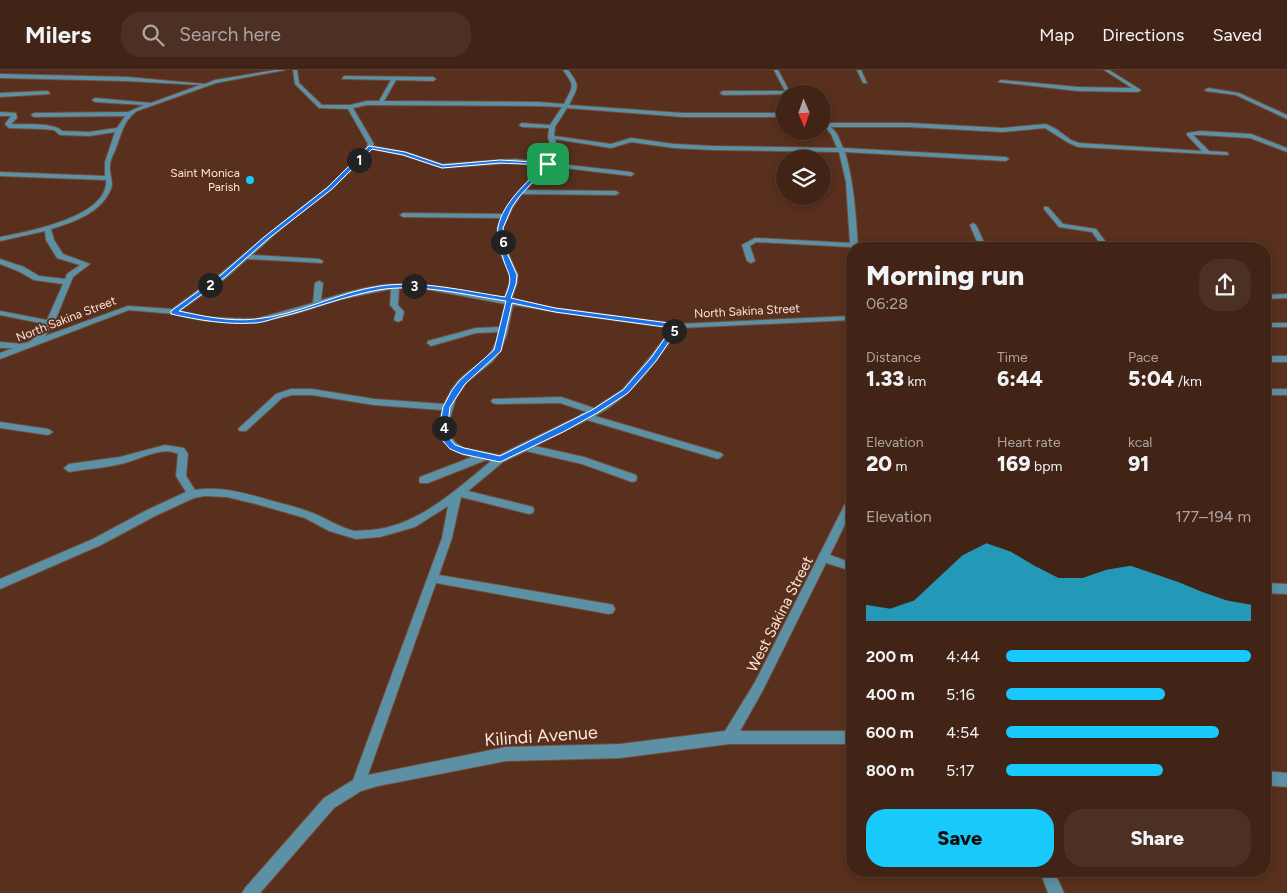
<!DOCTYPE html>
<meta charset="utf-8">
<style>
body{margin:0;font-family:Figtree,sans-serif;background:#4c3023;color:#f1f3f6;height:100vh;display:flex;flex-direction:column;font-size:19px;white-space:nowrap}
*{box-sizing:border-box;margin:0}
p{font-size:16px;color:#aea4a1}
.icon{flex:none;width:28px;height:28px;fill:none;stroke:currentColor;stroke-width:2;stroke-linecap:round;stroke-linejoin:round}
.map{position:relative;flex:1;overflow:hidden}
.drawer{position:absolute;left:846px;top:172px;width:425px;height:635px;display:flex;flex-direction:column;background:#422416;border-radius:20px;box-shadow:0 2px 8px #0003,0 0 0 1px #5a4135}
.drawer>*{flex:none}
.needle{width:32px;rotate:178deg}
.fabs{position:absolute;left:776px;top:15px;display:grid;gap:10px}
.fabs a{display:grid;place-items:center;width:55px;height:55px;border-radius:50%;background:#422416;box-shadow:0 2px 8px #0003,0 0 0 1px #5a4135;font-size:25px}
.pin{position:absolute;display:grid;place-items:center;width:42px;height:42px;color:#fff;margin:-21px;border-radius:10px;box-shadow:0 2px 8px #0006}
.km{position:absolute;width:25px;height:25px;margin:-12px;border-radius:50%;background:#222;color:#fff;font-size:14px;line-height:25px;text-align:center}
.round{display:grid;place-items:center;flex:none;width:52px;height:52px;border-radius:20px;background:#4c3023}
.overview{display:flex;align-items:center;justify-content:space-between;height:85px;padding:0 20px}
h1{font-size:28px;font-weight:800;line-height:38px}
.stats{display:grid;grid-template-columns:repeat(3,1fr);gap:8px;height:85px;padding:5px 20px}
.stats div{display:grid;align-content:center}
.stats b{font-size:21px;font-weight:800}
.stats small{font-size:14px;font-weight:400}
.stats p{font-size:14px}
.chart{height:140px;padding:10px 20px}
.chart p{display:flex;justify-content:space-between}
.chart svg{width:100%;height:90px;margin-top:5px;fill:#18cafc;opacity:.7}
.cta{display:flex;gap:10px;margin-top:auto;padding:10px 20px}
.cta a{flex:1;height:58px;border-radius:20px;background:#18cafc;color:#111;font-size:20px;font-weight:800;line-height:58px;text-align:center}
.cta a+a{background:#4c3023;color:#f1f3f6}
ul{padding:0 20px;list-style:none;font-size:16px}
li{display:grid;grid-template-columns:80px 60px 1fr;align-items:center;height:38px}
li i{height:12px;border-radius:6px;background:#18cafc}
header{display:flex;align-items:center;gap:30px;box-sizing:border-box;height:70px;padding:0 25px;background:#422416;border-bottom:1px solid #5a4135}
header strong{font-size:24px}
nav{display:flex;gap:28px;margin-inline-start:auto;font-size:18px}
.search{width:350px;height:45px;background:#4c3023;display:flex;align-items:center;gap:12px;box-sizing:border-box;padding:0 18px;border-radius:20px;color:#aea4a1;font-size:19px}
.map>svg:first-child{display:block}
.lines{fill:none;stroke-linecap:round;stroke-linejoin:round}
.minor-casing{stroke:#734d3b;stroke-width:2}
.minor{fill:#5c90a4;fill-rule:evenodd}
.route{fill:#1a73e8;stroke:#fff;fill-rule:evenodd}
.poi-dot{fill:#18cafc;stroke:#58301d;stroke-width:2}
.labels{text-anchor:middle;stroke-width:4;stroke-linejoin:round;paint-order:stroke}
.far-poi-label{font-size:12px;fill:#ffe4d9;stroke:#58301d;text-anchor:end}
.far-street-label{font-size:12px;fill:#ffe4d9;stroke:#58301d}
.street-label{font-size:15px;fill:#ffe4d9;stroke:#58301d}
.near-street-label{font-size:18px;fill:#ffe4d9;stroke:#58301d}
</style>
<header>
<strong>Milers</strong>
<div class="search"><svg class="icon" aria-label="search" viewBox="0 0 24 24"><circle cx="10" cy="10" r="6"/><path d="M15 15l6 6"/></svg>Search here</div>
<nav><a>Map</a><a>Directions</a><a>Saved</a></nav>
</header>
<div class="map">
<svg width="1287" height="823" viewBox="0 0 1287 823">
<rect width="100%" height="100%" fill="#58301d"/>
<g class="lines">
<g class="minor-casing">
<g id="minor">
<path d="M275,0H285L216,13L137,41C123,51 122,63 116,78C114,84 110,89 110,96C109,104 114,112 111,119C101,143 74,152 51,159L54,170L63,184L90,194L73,207L54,253L45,266L128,236L172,239L220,204L279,155L328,117L363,83L368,74L348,39L319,38L295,14L293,0H297L299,13L322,35H350L367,31H379L391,10L342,9L344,6L433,7L436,9L433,11L396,10L384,31L538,32L564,34C573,15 576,18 563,0H568C581,17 578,16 569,35L683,43H785V47H683L567,38L555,57L554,66L611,74L631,68L674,74L712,76L837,78L831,64L822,53L825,51L828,53H909L1003,58L1046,54L1056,59L1071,70L1079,73L1202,81L1187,65V63L1200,61L1251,64L1287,78V82L1250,68L1200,65H1193L1209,81L1226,82L1228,83V85L1078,77L1067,72L1045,58L1003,62L909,57H831L837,64L843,78L1006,87L1009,89L1006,91L845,82C854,113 856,146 858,179H852V181L850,177L756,172L750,176L755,191L751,193L747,191L742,175L755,168L850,173L846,112L839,82L712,80L674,78L631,72L611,78L555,69L558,82L551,93L631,102L634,104L631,106L548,96L526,120L616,121L619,123L616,125L522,124L513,137L503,158L509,185L518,205L517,214L512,228L514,230L555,238L677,254L852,246V250L679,258C655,293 633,326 595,346L721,383L723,385L721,387L718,389L587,350L535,376L584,387L636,405L637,408L636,411L632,412L582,394L526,381L503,392L468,421L533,437L534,440L533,443L529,444L461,427L452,468L439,505L609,534L613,535L615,539L613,543L609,544L436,513L368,705L506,677L620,674L725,661L755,612L848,428L852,427V440L830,485L852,493V501L826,493L763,620L740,661H852V674H729L620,688L506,691L378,716L361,721L334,738L260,823H242L245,818L324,728L353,710L442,468L448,436L415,457L380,467L356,469L329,461L305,448L256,434L227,427L205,426L194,428L155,446L101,475L0,519V509L93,469L147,440L186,422L176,406L178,384C162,375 137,391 121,394C104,398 86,399 69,402L64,398L69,394L120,387L165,375L184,378L188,384L186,406L195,420C220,416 245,423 269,430C283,434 297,437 310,442C325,447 339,458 355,461C360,461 366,460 371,460C418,456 456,420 491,391L486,390L428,413H420L419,410L420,407L472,387C446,381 435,367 442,340L374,335L312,325H292L282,328L246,361H240L238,359L276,324L291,319H312L374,329L444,334C449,324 454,314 462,307C481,290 492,290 499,262L476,263L431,276L427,273L428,271L476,258L500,257L505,234L425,219L399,218L398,235L404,242L402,250L398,252L394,250L396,242L390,235L391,219L338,230L295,244L255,253L205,251L174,244L129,240L0,289V283L13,278H0V272C27,274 29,278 45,254L0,245V241L47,250L63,214L34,210L18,201L0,194V189L24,197L39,206L65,209L67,204L80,195L57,188L46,170L45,161L0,171V167C26,162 109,147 106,110L0,106V102L105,106V92L115,62L89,66L60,65L54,60L42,59L9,58L5,54L11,46H0V42L16,43L17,48L11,54C24,55 53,52 62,61L89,62L117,58L125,46L34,47L31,45L34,43L128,42L144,35L95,32L92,30L95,28L151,33L200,15L127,11L0,8V4L127,7L205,14L215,10ZM367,35L538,36L562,37L550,55L522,53L519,55L522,57L549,58L548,67L552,82L545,92L515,89L442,94L406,82L373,76L374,74L353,38ZM371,79L403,85L442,98L515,93L541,96L515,125L503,144L403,143L400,145L403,147L501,148L497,158L501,185L510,205L509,214L504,229C468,222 433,213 397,214C372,214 345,223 321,230L323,213L319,211L315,213L313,233L255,249L205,247L180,241L226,208L247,189L322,193L323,191L319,189L252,185L283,157L332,119L367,85ZM513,235L555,242L672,258L650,287L623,319L594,338L561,327L493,329L491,331L493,333L496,334L560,333L587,342L581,344L579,346L499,385L464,378L456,373L452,368L449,360L450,348L456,328L467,312L492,292L500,282L507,264Z"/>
<polygon points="774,0 778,0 791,24 723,25 720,23 723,21 785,21"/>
<polygon points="857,0 861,0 867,13 863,13"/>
<polygon points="1104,0 1109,0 1141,20 1138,22 1078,21 998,12 1001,10 1078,17 1132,18"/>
<polygon points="1208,18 1239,23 1287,45 1287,49 1236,25 1206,21 1205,20"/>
<polygon points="47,21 50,23 49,24 0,27 0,23"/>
<polygon points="1044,137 1048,137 1063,154 1096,159 1111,179 1104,179 1092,162 1059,157 1044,139"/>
<polygon points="973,153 976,155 987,179 980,179 970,155"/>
<polygon points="1287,224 1287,228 1265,229 1265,225"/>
<rect x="1265" y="253" width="22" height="4"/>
<rect x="1265" y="286" width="22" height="6"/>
<rect x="1265" y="319" width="22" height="6"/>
<polygon points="0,352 48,359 53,362 48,365 0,358"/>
<polygon points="1265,513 1287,514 1287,524 1265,523"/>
<polygon points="1265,701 1287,703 1287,717 1265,715"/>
<polygon points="1040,801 1054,801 1064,823 1048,823"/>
</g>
</g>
<use href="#minor" class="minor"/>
</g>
<path class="route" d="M369,76L405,82L443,95L500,90L550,93L519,127L512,137L503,158L508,185L517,205L516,214L511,228L555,238L677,254L680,256L656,291L628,323L597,343L563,362L500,392L462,384L450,379L442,370L440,354L443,337L452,320L460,310L494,280L506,231C465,225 421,213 378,220C345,226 313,239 280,247C272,249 262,253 254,253C227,255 198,250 171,244V241L221,205L264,167L328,117ZM372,79L403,85L442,98L500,93L544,95C527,113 503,132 498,157C497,164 500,176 502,184C507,206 515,203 505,227C464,221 422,210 380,216C338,222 296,246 255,249C230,252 203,246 179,241L225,207L268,169L332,119ZM512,233L555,242L672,258L651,288L623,320L592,340L500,386L464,378L455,375L450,369L448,354L450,337L465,314L501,281Z"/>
<circle class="poi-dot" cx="250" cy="110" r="5"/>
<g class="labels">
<g class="far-poi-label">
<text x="240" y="107">Saint Monica<tspan x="240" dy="14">Parish</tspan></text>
</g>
<g class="far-street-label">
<text transform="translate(747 241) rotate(-3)" y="4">North Sakina Street</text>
<text transform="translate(66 249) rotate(-21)" y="4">North Sakina Street</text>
</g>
<g class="street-label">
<text transform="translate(780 544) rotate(-63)" y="5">West Sakina Street</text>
</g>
<g class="near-street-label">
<text transform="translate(541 666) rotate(-4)" y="6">Kilindi Avenue</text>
</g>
</g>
</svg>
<div class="fabs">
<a><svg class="needle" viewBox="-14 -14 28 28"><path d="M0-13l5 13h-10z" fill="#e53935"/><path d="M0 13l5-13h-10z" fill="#aea4a1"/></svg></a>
<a><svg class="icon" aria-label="layers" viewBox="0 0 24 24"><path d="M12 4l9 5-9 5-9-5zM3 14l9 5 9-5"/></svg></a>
</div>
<div class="pin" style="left:548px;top:94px;background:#1e9e55"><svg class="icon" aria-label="arrive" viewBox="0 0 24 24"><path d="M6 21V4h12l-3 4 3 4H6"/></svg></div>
<b class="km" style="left:359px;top:90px">1</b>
<b class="km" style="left:210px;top:215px">2</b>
<b class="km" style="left:414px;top:216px">3</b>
<b class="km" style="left:444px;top:358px">4</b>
<b class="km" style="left:674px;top:261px">5</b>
<b class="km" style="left:503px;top:172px">6</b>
<section class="drawer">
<div class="overview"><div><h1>Morning run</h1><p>06:28</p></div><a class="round"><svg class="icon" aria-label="share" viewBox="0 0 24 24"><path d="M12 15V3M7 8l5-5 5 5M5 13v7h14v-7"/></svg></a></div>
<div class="stats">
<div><p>Distance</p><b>1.33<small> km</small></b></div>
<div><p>Time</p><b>6:44</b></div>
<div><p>Pace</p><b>5:04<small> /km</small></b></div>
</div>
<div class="stats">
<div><p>Elevation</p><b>20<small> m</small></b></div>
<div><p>Heart rate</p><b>169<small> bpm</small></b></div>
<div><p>kcal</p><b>91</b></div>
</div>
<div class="chart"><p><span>Elevation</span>177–194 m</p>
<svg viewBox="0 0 160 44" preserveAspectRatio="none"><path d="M0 44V36L10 38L20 34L30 23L40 12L50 6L60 10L70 17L80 23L90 23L100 19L110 17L120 21L130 25L140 30L150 34L160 36V44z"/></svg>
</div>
<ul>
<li><b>200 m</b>4:44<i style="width:100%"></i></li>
<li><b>400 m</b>5:16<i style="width:65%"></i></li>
<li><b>600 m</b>4:54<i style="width:87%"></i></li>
<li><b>800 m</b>5:17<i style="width:64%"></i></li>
</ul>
<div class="cta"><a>Save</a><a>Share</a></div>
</section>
</div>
